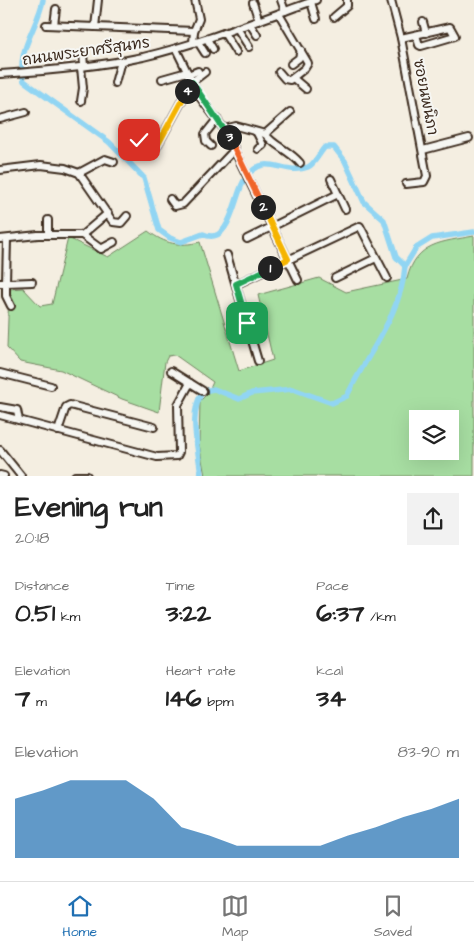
<!DOCTYPE html>
<meta charset="utf-8">
<style>
body{margin:0;font-family:"Architects Daughter","Playpen Sans Thai",sans-serif;background:#f2f2f2;color:#222;height:100vh;display:flex;flex-direction:column;font-size:19px;white-space:nowrap}
*{box-sizing:border-box;margin:0}
p{font-size:16px;color:#767676}
.icon{flex:none;width:28px;height:28px;fill:none;stroke:currentColor;stroke-width:2;stroke-linecap:round;stroke-linejoin:round}
.map{position:relative;height:476px;overflow:hidden}
.sheet{display:flex;flex-direction:column;background:#fff;flex:1}
.sheet>*{flex:none}
.fabs{position:absolute;left:409px;top:410px;display:grid;gap:10px}
.fabs a{display:grid;place-items:center;width:50px;height:50px;border-radius:0px;background:#fff;box-shadow:0 5px 20px #0002;font-size:25px}
.pin{position:absolute;display:grid;place-items:center;width:42px;height:42px;color:#fff;margin:-21px;border-radius:10px;box-shadow:0 2px 8px #0006}
.km{position:absolute;width:25px;height:25px;margin:-12px;border-radius:50%;background:#222;color:#fff;font-size:14px;line-height:25px;text-align:center}
.round{display:grid;place-items:center;flex:none;width:52px;height:52px;border-radius:0px;background:#f2f2f2}
.head{display:flex;align-items:center;justify-content:space-between;height:85px;padding:0 15px}
h1{font-size:28px;font-weight:800;line-height:38px}
.figures{display:grid;grid-template-columns:repeat(3,1fr);gap:8px;height:85px;padding:5px 15px}
.figures div{display:grid;align-content:center}
.figures b{font-size:25px;font-weight:800}
.figures small{font-size:14px;font-weight:400}
.figures p{font-size:14px}
.chart{height:140px;padding:10px 15px}
.chart p{display:flex;justify-content:space-between}
.chart svg{width:100%;height:90px;margin-top:5px;fill:#1f6fb2;opacity:.7}
.dock{display:flex;justify-content:space-around;align-items:center;height:70px;border-top:1px solid #e0e0e0;background:#fff;font-size:14px;color:#767676}
.dock a{display:grid;justify-items:center;gap:2px}
.dock .active{color:#1f6fb2}
.map>svg:first-child{display:block}
.green{fill:#a7dea2;stroke:#718460;fill-rule:evenodd}
.lines{fill:none;stroke-linecap:round;stroke-linejoin:round}
.canal{stroke:#91d5f3;stroke-width:5.5}
.minor-casing{stroke:#3b2a1e;stroke-width:10}
.minor{stroke:#f6f6f2;stroke-width:6}
.split-1-casing{stroke:#fff;stroke-width:10}
.split-2-casing{stroke:#fff;stroke-width:10}
.split-3-casing{stroke:#fff;stroke-width:10}
.split-4-casing{stroke:#fff;stroke-width:10}
.split-5-casing{stroke:#fff;stroke-width:10}
.split-1{stroke:#22a559;stroke-width:6}
.split-2{stroke:#f5b400;stroke-width:6}
.split-3{stroke:#f0652b;stroke-width:6}
.split-4{stroke:#22a559;stroke-width:6}
.split-5{stroke:#f5b400;stroke-width:6}
.labels{text-anchor:middle;stroke-width:4;stroke-linejoin:round;paint-order:stroke}
.street-label{font-size:15px;fill:#3b2a1e;stroke:#f6f6f2}
</style>
<div class="map">
<svg width="474" height="476" viewBox="0 0 474 476">
<rect width="100%" height="100%" fill="#f4eee1"/>
<filter id="ink" filterUnits="userSpaceOnUse"><feTurbulence type="fractalNoise" baseFrequency=".02" numOctaves="2"/><feDisplacementMap in="SourceGraphic" scale="10" xChannelSelector="R" yChannelSelector="G"/><feConvolveMatrix kernelMatrix="1 2 1 2 8 2 1 2 1" color-interpolation-filters="sRGB"/></filter>
<g filter="url(#ink)">
<path class="green" d="M148,231C165,244 179,247 200,242L239,371L273,360L258,295L319,278L346,292L407,279C416,242 442,242 474,236V476H205L199,444L200,401L208,393L213,382L175,355L168,356L165,362L159,412L122,399L61,370L20,362L7,348L9,289L23,288L40,306L52,304L68,238L108,257ZM418,419H450V451H418Z"/>
<g class="lines">
<g class="canal">
<path d="M43,0C38,27 15,52 24,81L109,142L144,178L159,230L170,238L181,242L203,234C231,248 235,191 245,179C266,149 283,177 308,167C314,165 320,152 325,147H334L345,161L364,202L384,220L396,257L405,266C402,313 367,354 347,396L332,403L293,389L252,393L239,399L214,389L203,391C187,414 199,449 201,476"/>
<polyline points="405,266 416,248 432,238 474,232"/>
</g>
<g class="minor-casing">
<g id="minor">
<polyline points="281,0 285,11"/>
<polyline points="391,0 401,38 427,176 424,182 406,184"/>
<polyline points="311,2 316,19"/>
<polyline points="253,3 259,21"/>
<polyline points="279,14 308,63 305,68 290,80 285,79 279,72"/>
<polyline points="334,17 347,6 347,0"/>
<polyline points="423,22 426,33"/>
<polyline points="250,24 257,35"/>
<polyline points="46,25 194,31"/>
<polyline points="54,25 56,9"/>
<polyline points="95,27 98,0"/>
<polyline points="237,28 249,47"/>
<polyline points="224,33 236,52"/>
<polyline points="401,38 450,27 455,36 421,46 419,45 416,35"/>
<polyline points="207,39 213,49"/>
<polyline points="198,42 205,53"/>
<polyline points="193,43 194,31 199,19 195,0"/>
<polyline points="176,49 199,96 224,129 298,280"/>
<polyline points="83,54 84,66"/>
<polyline points="291,64 299,58 301,50"/>
<path d="M0,74C48,71 96,67 143,57C202,43 259,20 316,0"/>
<polyline points="188,75 198,71"/>
<polyline points="293,78 306,89"/>
<polyline points="162,79 187,72"/>
<polyline points="115,83 121,61"/>
<polyline points="81,101 83,88 81,67"/>
<polyline points="0,119 26,112"/>
<polyline points="224,129 236,126 265,134 290,112"/>
<polyline points="257,133 263,145 258,149"/>
<path d="M265,134C275,147 288,149 300,163"/>
<polyline points="139,140 152,150 156,148 192,82 205,72"/>
<polyline points="211,146 206,141 205,134 217,119"/>
<polyline points="423,150 469,138"/>
<polyline points="0,170 41,165 65,168 79,173 113,222 121,223 127,216"/>
<polyline points="79,173 105,159 114,162"/>
<polyline points="331,179 345,209"/>
<polyline points="170,199 175,206 183,204 235,149"/>
<polyline points="48,220 48,235"/>
<polyline points="82,235 101,249 114,242"/>
<polyline points="0,239 38,235 82,235 108,213"/>
<polyline points="247,239 338,194"/>
<polyline points="227,255 258,361"/>
<polyline points="335,278 376,258"/>
<polyline points="0,283 6,283 7,239"/>
<polyline points="237,284 360,226 387,278"/>
<polyline points="11,306 6,296 6,283 32,282"/>
<polyline points="171,371 203,391"/>
<polyline points="0,373 51,386"/>
<polyline points="0,407 17,410 19,420"/>
<polyline points="0,415 157,457 177,456 179,452 178,405 190,383"/>
<polyline points="58,431 66,407 70,405 154,427"/>
<polyline points="0,450 21,476"/>
<polyline points="0,475 4,476"/>
<polyline points="75,476 87,476"/>
</g>
</g>
<use href="#minor" class="minor"/>
</g>
</g>
<g class="lines" filter="url(#ink)">
<g class="split-1-casing">
<polyline id="split-1" points="247,323 236,284 270,268"/>
</g>
<g class="split-2-casing">
<polyline id="split-2" points="263,207 288,259 270,268"/>
</g>
<g class="split-3-casing">
<polyline id="split-3" points="229,137 263,207"/>
</g>
<g class="split-4-casing">
<polyline id="split-4" points="187,91 192,82 229,137"/>
</g>
<g class="split-5-casing">
<polyline id="split-5" points="139,140 152,150 156,148 187,91"/>
</g>
<use href="#split-1" class="split-1"/>
<use href="#split-2" class="split-2"/>
<use href="#split-3" class="split-3"/>
<use href="#split-4" class="split-4"/>
<use href="#split-5" class="split-5"/>
</g>
<g class="labels">
<g class="street-label">
<text transform="translate(86 51) rotate(-8)" y="5">ถนนพระยาศรีสุนทร</text>
<text transform="translate(426 97) rotate(79)" y="5">ซอยนพนิภา</text>
</g>
</g>
</svg>
<div class="fabs">
<a><svg class="icon" aria-label="layers" viewBox="0 0 24 24"><path d="M12 4l9 5-9 5-9-5zM3 14l9 5 9-5"/></svg></a>
</div>
<div class="pin" style="left:247px;top:323px;background:#1e9e55"><svg class="icon" aria-label="arrive" viewBox="0 0 24 24"><path d="M6 21V4h12l-3 4 3 4H6"/></svg></div>
<div class="pin" style="left:139px;top:140px;background:#d93025"><svg class="icon" aria-label="check" viewBox="0 0 24 24"><path d="M5 12l5 5 9-10"/></svg></div>
<b class="km" style="left:270px;top:268px">1</b>
<b class="km" style="left:263px;top:207px">2</b>
<b class="km" style="left:229px;top:137px">3</b>
<b class="km" style="left:187px;top:91px">4</b>
</div>
<section class="sheet">
<div class="head"><div><h1>Evening run</h1><p>20:18</p></div><a class="round"><svg class="icon" aria-label="share" viewBox="0 0 24 24"><path d="M12 15V3M7 8l5-5 5 5M5 13v7h14v-7"/></svg></a></div>
<div class="figures">
<div><p>Distance</p><b>0.51<small> km</small></b></div>
<div><p>Time</p><b>3:22</b></div>
<div><p>Pace</p><b>6:37<small> /km</small></b></div>
</div>
<div class="figures">
<div><p>Elevation</p><b>7<small> m</small></b></div>
<div><p>Heart rate</p><b>146<small> bpm</small></b></div>
<div><p>kcal</p><b>34</b></div>
</div>
<div class="chart"><p><span>Elevation</span>83–90 m</p>
<svg viewBox="0 0 160 44" preserveAspectRatio="none"><path d="M0 44V15L10 11L20 6L30 6L40 6L50 15L60 29L70 33L80 38L90 38L100 38L110 38L120 33L130 29L140 24L150 20L160 15V44z"/></svg>
</div>
</section>
<nav class="dock">
<a class="active"><svg class="icon" aria-label="home" viewBox="0 0 24 24"><path d="M3 11l9-7 9 7M6 9v11h12V9"/></svg>Home</a>
<a><svg class="icon" aria-label="map" viewBox="0 0 24 24"><path d="M3 6l6-2 6 2 6-2v14l-6 2-6-2-6 2zM9 4v14M15 6v14"/></svg>Map</a>
<a><svg class="icon" aria-label="saved" viewBox="0 0 24 24"><path d="M7 4h10v16l-5-4-5 4z"/></svg>Saved</a>
</nav>
